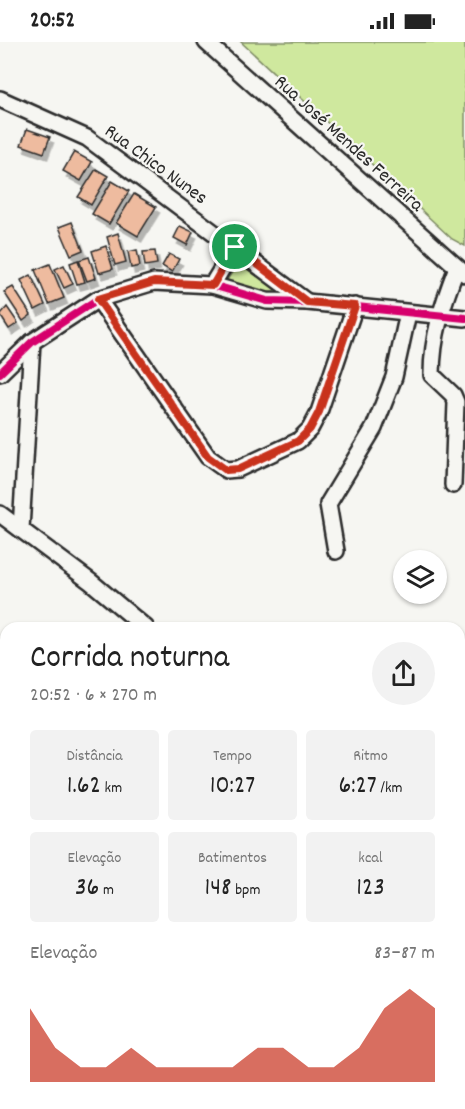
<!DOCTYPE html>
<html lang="pt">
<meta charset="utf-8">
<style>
body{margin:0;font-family:Dekko,sans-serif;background:#f2f2f2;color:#222;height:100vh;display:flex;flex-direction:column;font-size:22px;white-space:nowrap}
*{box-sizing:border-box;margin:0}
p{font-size:20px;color:#767676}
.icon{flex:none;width:33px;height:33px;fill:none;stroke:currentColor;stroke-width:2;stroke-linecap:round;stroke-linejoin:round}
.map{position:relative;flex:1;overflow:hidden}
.details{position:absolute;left:0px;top:580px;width:465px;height:488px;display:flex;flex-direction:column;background:#fff;border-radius:18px 18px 0 0;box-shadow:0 2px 4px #0004}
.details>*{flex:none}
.controls{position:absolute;left:393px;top:508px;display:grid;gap:12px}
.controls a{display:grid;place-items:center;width:54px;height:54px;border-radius:50%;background:#fff;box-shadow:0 2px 4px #0004;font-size:30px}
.pin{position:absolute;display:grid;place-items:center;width:51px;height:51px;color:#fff;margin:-26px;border:3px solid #fff;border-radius:50%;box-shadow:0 2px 6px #0007}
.round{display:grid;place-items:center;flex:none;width:63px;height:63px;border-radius:32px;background:#f2f2f2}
.head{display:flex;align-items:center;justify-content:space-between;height:102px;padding:0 30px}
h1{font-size:33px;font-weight:600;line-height:45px}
.stats{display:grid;grid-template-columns:repeat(3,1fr);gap:9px;height:102px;padding:6px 30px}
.stats div{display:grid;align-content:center;border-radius:6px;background:#f2f2f2;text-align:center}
.stats b{font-size:26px;font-weight:600}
.stats small{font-size:16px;font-weight:400}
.stats p{font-size:16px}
.chart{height:168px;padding:12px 30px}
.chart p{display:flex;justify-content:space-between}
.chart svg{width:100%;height:108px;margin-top:6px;fill:#c8321e;opacity:.7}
.status{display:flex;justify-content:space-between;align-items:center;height:42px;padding:0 30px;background:#fff;direction:ltr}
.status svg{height:16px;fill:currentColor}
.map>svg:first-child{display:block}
.built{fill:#f4e4d9}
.green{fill:#cfe89e;stroke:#7d8a64;stroke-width:1.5}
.building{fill:#eebb9f;stroke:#2b2b2b;stroke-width:1.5;filter:url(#shadow)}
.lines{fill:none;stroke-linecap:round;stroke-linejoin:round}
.street-casing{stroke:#2b2b2b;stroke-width:20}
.secondary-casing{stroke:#2b2b2b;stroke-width:26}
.street{stroke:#f6f6f2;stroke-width:15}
.secondary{stroke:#f6f6f2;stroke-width:21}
.cycleway-casing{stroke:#f6f6f2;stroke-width:11}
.cycleway{stroke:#d6006c;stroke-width:8}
.route-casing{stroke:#fff;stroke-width:12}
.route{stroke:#c8321e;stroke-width:8}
.labels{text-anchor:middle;stroke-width:4.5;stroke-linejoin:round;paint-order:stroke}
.street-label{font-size:20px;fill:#2b2b2b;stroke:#f6f6f2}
</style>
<div class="status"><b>20:52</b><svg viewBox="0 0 49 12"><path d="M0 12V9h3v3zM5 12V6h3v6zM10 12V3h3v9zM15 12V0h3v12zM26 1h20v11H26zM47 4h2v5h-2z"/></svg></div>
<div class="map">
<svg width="465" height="1067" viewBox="0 0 465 1067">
<defs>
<filter id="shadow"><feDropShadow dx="3.5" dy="6" stdDeviation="0" flood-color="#0004"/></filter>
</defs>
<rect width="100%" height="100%" fill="#f6f6f2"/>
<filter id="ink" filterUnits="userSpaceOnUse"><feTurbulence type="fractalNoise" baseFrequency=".0167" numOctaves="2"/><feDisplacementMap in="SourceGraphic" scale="12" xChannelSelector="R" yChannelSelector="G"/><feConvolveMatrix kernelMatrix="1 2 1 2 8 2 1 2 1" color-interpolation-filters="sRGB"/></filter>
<g filter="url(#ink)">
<polygon class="built" points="0,897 6,900 6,1022 0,1022"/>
<g class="green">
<polygon points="241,0 465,0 465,204 452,197"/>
<polygon points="241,217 283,250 272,257 225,241"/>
</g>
<g class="building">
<polygon points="27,87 50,95 44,111 21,103"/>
<polygon points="74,110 92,120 81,139 63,129"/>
<polygon points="96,127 108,134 91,163 78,155"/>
<polygon points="112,139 129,149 109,182 92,172"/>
<polygon points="134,152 156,165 138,194 116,181"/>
<polygon points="72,180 83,208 71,213 59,185"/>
<polygon points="180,184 193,190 187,203 174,196"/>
<polygon points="118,191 126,220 115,223 107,195"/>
<polygon points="106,204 113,227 99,231 92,209"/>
<polygon points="137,208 140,224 131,226 128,210"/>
<polygon points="155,209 157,222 145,224 143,210"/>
<polygon points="169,212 179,217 172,230 162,224"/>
<polygon points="89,215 96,236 87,239 79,218"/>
<polygon points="78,218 85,240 77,242 70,221"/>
<polygon points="50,222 64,256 49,262 35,228"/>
<polygon points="64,223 73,242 64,246 55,227"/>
<polygon points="31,233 45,263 35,268 21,238"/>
<polygon points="13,245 31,273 23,279 4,250"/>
<polygon points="7,265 18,281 9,287 0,273"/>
<polygon points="6,920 6,951 0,952 0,921"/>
<polygon points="6,958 6,994 0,995 0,959"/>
<polygon points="3,1055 6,1055 6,1062 15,1062 15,1067 3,1067"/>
<polygon points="17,1062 32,1062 31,1067 17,1067"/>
</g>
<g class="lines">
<g class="street-casing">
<g id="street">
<polyline points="206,0 465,232"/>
<polyline points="0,57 87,96 307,260"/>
<polyline points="212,243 235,205"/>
<polyline points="98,257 208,415 226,428 238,427 298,399 310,387 319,370 355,264"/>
<polyline points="0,331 32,300 98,257 154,240 212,243 267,259 307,260 465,276"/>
<path d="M453,443L456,360L453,353L432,333C432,294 443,261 457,225"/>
<polyline points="0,472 91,540 146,586"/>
<polyline points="21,487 32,300"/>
<polyline points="336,509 328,462 374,386 394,335 408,271"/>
<polyline points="0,701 6,705"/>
<polyline points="459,707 465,702"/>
<polyline points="459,767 465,770"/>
<polyline points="459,879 465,866"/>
<polyline points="459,891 465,892"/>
<polyline points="459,905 465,919"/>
</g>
</g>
<g class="secondary-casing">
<g id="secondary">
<polyline points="0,826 6,828"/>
<polyline points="422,1062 426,1067"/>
</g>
</g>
<use href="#street" class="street"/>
<use href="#secondary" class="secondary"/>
<g class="cycleway-casing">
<g id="cycleway">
<polyline points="98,257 208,415 226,428 238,427 298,399 310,387 319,370 355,264"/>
<polyline points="0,331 32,300 98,257 154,240 212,243 267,259 307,260 465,276"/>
</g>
</g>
<use href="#cycleway" class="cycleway"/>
</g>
</g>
<g class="lines" filter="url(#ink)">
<g class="route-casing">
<polygon id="route" points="235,205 307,260 355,264 319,370 310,387 298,399 238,427 226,428 208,415 98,257 154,240 213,243"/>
</g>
<use href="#route" class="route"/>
</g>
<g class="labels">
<g class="street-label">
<text transform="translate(350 100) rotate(42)" y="7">Rua José Mendes Ferreira</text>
<text transform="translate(157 121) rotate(36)" y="7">Rua Chico Nunes</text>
</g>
</g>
</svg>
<div class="controls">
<a><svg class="icon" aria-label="layers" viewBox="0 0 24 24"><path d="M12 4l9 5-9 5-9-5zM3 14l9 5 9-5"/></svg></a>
</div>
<div class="pin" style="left:235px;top:205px;background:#1e9e55"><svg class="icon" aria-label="arrive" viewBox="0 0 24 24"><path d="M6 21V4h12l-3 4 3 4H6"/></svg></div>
<section class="details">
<div class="head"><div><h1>Corrida noturna</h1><p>20:52 · 6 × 270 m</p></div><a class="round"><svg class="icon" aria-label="share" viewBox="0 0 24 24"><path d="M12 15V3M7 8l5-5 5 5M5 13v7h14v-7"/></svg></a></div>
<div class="stats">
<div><p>Distância</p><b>1.62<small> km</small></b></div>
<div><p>Tempo</p><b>10:27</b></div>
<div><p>Ritmo</p><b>6:27<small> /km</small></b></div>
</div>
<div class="stats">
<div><p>Elevação</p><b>36<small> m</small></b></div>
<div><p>Batimentos</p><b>148<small> bpm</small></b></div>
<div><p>kcal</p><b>123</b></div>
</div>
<div class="chart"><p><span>Elevação</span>83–87 m</p>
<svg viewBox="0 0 160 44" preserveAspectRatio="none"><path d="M0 44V14L10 30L20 38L30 38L40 30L50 38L60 38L70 38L80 38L90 30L100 30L110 38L120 38L130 30L140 14L150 6L160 14V44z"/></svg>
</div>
</section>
</div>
